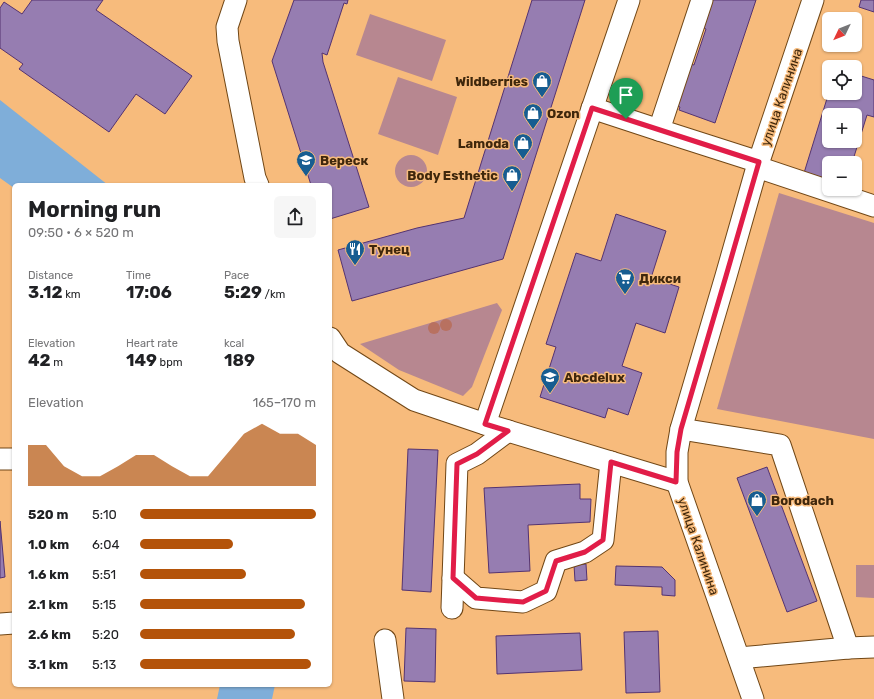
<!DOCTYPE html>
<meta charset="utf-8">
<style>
body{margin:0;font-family:Rubik,sans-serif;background:#f6f6f6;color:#202124;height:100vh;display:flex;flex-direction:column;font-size:15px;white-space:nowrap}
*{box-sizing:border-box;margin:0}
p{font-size:13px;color:#757577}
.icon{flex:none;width:22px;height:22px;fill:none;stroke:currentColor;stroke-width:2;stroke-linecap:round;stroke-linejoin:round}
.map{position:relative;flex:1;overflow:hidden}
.sheet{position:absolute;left:12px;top:183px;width:320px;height:504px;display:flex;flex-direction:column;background:#fff;border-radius:6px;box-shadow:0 1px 3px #0004}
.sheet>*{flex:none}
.needle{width:26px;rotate:227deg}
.tools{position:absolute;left:822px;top:12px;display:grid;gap:8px}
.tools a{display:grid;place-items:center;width:40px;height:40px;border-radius:6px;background:#fff;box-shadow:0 1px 3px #0004;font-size:20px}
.pin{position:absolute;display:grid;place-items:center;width:34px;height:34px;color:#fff;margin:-41px -17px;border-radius:50% 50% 50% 0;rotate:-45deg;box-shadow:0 0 4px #0007}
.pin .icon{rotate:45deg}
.round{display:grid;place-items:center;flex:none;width:42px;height:42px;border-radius:6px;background:#f6f6f6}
.summary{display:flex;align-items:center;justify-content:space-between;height:68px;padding:0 16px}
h1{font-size:22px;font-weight:700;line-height:30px}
.stats{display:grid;grid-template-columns:repeat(3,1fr);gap:6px;height:68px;padding:4px 16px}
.stats div{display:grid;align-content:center}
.stats b{font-size:17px;font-weight:700}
.stats small{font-size:11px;font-weight:400}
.stats p{font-size:11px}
.chart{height:112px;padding:8px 16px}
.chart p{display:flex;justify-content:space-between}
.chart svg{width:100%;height:72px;margin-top:4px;fill:#b45309;opacity:.7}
ul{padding:0 16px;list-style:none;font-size:13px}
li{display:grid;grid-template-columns:64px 48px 1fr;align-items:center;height:30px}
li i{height:10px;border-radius:5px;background:#b45309}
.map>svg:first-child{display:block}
.green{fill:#b78790}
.water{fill:#7faed9}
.building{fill:#967db1;stroke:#543371;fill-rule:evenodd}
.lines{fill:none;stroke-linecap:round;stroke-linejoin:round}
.minor-casing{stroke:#714716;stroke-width:23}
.minor{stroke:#fff;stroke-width:21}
.tree{fill:#b87160}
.route-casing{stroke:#fff;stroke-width:8}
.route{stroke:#e11d48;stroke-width:5}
.labels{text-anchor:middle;stroke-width:3;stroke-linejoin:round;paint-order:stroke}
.poi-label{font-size:13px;font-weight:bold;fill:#3f270c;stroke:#f7bb7c;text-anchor:start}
.street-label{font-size:13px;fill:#3f270c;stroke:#f7bb7c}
</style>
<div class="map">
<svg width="874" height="699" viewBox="0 0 874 699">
<rect width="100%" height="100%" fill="#f7bb7c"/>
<g class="green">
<polygon points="370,14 446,40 432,81 356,55"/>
<polygon points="398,77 457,97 438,155 378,134"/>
<circle cx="411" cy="171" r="16"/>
<polygon points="779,193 874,223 874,439 717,409"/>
<polygon points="497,303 502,310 472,387 463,396 399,370 360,344"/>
<polygon points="856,565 874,565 874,598 856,597"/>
</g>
<g class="water">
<polygon points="0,100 108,185 14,185 14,188 0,178"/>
<polygon points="220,685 275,685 272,699 217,699"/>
</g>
<g class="building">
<polygon points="32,0 103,0 96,10 192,76 165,114 136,94 109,132 19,69 23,64 0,48 0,8 4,2 22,14"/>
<polygon points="294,0 348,0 347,4 344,3 327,55 322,53 323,62 369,207 330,219 330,185 311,185 272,61"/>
<polygon points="532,0 585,0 503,259 352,301 338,250 417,228 464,218"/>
<polygon points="710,0 756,0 715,123 679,110 680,107 676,105 690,64 694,65 706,29 702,27"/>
<polygon points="861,0 874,0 874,12 859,7"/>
<path d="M855,74L874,80V117L867,115L852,163H829V181L804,173L829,92V93H855ZM829,115H855V141H829Z"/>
<polygon points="616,214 666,231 651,278 679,287 665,333 636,323 622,366 642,373 628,415 608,408 605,418 540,397 556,347 546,344 576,253 601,261"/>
<polygon points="408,449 438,450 431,592 402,590"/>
<polygon points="767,467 817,601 787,612 737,478"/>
<polygon points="580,484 580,499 591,499 590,522 528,525 530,571 489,573 484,488"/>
<polygon points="0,521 5,577 0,578"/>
<polygon points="586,564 587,580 575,581 574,565"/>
<polygon points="616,566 662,567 675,580 675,596 662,595 662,587 615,585"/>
<polygon points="406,628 436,629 435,682 404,681"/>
<polygon points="658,631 660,692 626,693 624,632"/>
<polygon points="580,633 582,670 497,674 496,636"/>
</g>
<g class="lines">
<g class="minor-casing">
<g id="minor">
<polyline points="236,0 227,27 228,41 255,178 258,185"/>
<polyline points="702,0 659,130 759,162"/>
<polyline points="592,108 659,130"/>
<polyline points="757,167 874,206"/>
<polyline points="330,338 340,353 414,400 485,424 677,482"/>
<polyline points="485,424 629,0"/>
<polyline points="681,429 780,445 848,648 739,658"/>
<polyline points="0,459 14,459"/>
<polyline points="453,578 476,598 523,602 546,591 556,561 585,552 603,540 611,462"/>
<polyline points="452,608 457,464 477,454 508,431"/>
<polyline points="0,624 14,623"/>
<polyline points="385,640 393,699"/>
<polyline points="848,648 874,647"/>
<polyline points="753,699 677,482 677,452 681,429 726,276 757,167 813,0"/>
</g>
</g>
<use href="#minor" class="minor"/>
</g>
<g class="tree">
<circle cx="446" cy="325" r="6"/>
<circle cx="434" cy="328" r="6"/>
</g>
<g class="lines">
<g class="route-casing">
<polygon id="route" points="592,108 759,162 726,276 681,429 677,452 676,482 611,462 603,540 585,552 556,561 546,591 523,602 476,598 453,578 457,464 477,454 508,431 485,424"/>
</g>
<use href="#route" class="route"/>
</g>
<defs>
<g id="shop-pin" transform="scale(1)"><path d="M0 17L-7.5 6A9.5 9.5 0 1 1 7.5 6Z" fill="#175d91" stroke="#f7bb7c"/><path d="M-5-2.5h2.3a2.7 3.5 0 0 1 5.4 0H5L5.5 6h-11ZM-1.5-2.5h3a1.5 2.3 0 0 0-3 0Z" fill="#fff"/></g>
<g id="school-pin" transform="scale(1)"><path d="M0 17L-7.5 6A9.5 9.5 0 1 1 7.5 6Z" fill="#175d91" stroke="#f7bb7c"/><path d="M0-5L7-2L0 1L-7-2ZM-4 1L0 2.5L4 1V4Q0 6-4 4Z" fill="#fff"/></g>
<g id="restaurant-pin" transform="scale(1)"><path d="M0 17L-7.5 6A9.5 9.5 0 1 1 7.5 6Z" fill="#175d91" stroke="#f7bb7c"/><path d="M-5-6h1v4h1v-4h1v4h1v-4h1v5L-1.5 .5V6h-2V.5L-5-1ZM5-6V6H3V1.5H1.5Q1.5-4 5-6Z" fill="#fff"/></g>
<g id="supermarket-pin" transform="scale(1)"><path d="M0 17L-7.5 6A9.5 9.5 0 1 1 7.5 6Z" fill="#175d91" stroke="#f7bb7c"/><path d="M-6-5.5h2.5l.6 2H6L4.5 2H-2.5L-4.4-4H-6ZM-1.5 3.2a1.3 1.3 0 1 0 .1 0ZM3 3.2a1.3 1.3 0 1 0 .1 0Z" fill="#fff"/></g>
</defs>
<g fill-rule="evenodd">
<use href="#shop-pin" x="542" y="81"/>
<use href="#shop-pin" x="533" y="113"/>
<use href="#shop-pin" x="523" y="143"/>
<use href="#school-pin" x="306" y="160"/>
<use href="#shop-pin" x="512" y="175"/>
<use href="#restaurant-pin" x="355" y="249"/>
<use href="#supermarket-pin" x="625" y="278"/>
<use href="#school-pin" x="550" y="377"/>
<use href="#shop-pin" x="757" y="500"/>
</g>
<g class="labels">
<g class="poi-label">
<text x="528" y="86" text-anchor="end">Wildberries</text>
<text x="547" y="118">Ozon</text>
<text x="509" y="148" text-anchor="end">Lamoda</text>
<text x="320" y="165">Вереcк</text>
<text x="498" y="180" text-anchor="end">Body Esthetic</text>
<text x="369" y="254">Тунец</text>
<text x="639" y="283">Дикси</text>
<text x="564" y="382">Abcdelux</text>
<text x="771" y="505">Borodach</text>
</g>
<g class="street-label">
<text transform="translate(781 97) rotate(-71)" y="5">улица Калинина</text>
<text transform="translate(699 546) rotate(71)" y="5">улица Калинина</text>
</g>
</g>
</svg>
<div class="tools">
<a><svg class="needle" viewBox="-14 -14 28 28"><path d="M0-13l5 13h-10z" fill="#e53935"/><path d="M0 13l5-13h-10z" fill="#757577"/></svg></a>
<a><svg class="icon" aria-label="locate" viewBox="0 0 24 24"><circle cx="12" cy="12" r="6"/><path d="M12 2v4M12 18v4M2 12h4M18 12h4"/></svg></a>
<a>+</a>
<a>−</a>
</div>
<div class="pin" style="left:626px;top:119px;background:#1e9e55"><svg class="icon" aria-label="arrive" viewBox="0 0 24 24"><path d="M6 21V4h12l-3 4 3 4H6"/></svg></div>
<section class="sheet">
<div class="summary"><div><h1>Morning run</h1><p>09:50 · 6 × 520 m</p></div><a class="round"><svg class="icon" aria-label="share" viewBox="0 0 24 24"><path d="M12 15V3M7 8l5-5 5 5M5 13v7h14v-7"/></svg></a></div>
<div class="stats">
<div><p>Distance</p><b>3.12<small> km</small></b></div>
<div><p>Time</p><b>17:06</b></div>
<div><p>Pace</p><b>5:29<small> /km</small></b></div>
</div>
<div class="stats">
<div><p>Elevation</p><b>42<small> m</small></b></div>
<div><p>Heart rate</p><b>149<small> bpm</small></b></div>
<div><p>kcal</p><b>189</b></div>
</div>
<div class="chart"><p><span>Elevation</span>165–170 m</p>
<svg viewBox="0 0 160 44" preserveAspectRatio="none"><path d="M0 44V19L10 19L20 32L30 38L40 38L50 32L60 25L70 25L80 32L90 38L100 38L110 25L120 12L130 6L140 12L150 12L160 19V44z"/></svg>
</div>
<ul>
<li><b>520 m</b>5:10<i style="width:100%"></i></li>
<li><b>1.0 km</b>6:04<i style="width:53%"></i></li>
<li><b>1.6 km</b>5:51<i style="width:60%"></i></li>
<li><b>2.1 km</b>5:15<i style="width:94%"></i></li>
<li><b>2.6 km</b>5:20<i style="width:88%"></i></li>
<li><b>3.1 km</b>5:13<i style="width:97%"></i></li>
</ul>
</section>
</div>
